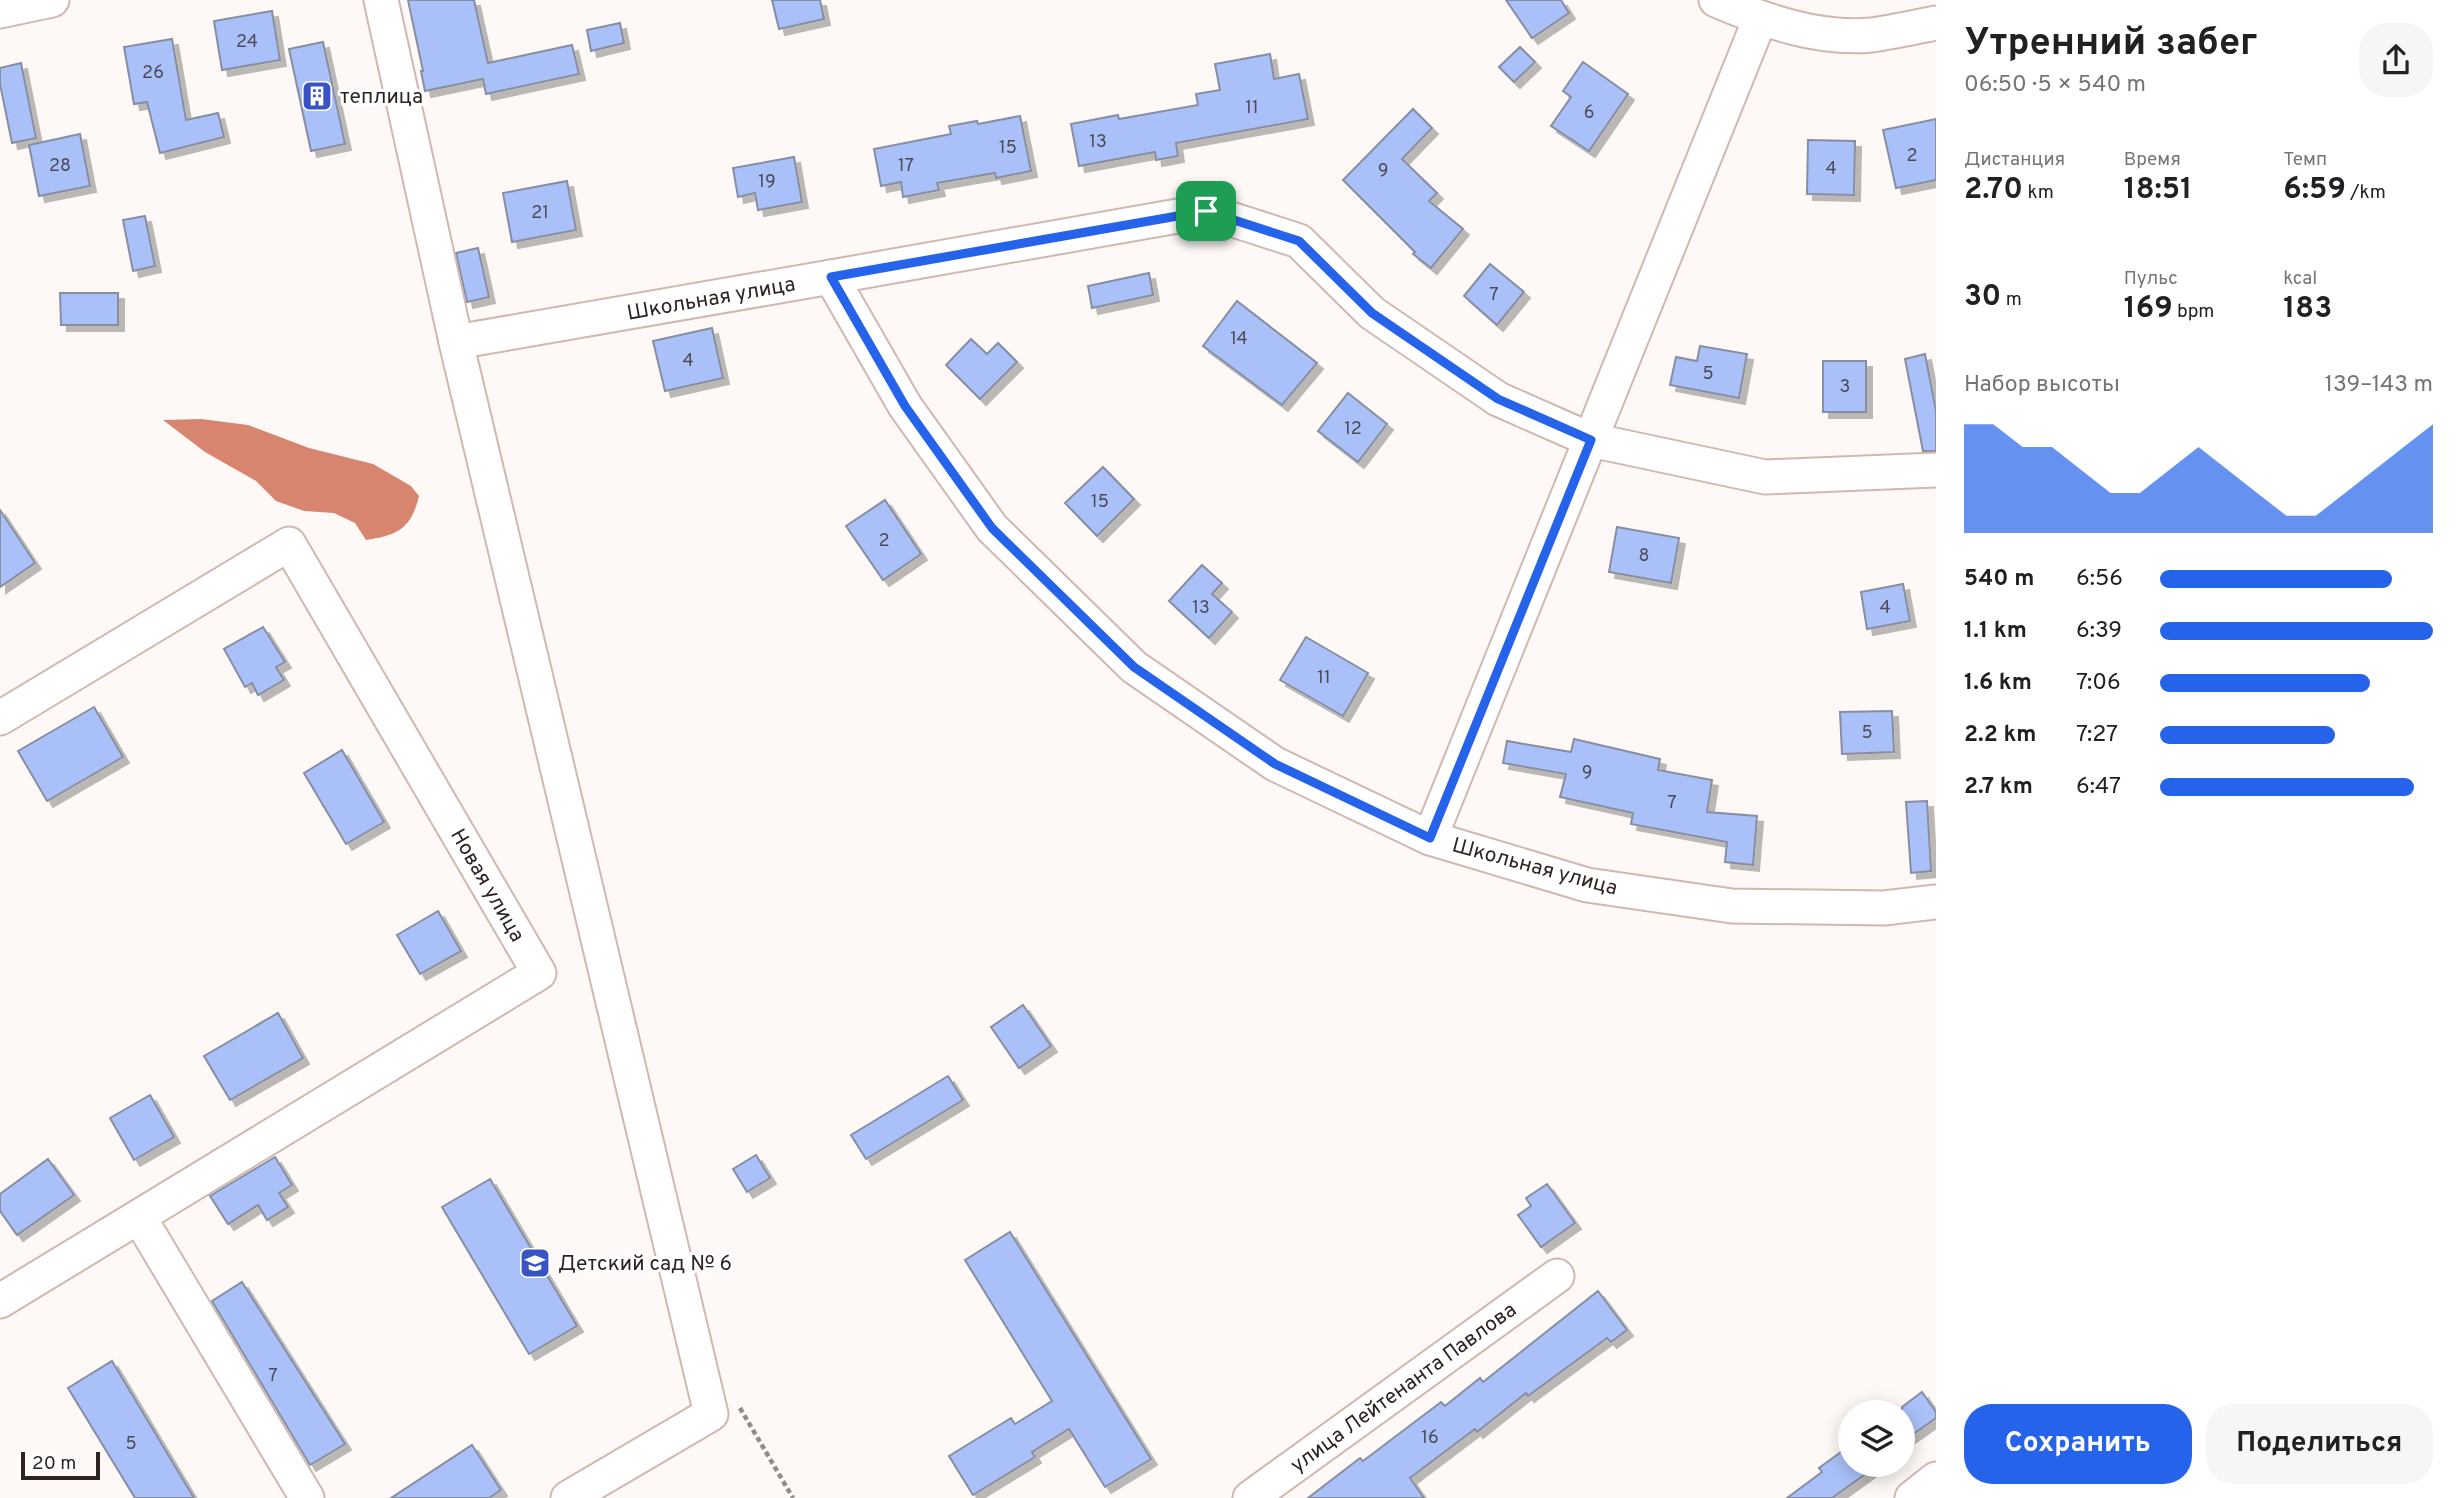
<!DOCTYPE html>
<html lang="ru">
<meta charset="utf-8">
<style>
body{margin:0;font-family:Overpass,sans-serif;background:#f6f6f6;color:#202124;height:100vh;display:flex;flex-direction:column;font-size:26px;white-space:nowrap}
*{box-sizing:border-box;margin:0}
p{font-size:23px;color:#757577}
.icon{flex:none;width:38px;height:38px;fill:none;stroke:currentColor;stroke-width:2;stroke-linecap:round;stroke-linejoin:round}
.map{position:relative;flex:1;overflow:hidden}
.details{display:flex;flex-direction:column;background:#fff;width:525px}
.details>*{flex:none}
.tools{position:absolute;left:1838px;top:1400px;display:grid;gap:14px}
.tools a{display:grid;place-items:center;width:77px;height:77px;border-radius:50%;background:#fff;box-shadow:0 4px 18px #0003;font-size:35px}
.scale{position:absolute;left:21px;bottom:18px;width:79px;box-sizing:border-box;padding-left:7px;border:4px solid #2d2321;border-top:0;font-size:19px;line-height:24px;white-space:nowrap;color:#2d2321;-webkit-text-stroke:5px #fff;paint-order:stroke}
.pin{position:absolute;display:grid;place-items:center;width:60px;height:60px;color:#fff;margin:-30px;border-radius:14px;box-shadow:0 4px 10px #0006}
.round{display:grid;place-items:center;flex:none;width:74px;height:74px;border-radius:28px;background:#f6f6f6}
.headline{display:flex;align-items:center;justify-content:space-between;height:119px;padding:0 28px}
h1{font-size:38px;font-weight:700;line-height:52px}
.stats{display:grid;grid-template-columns:repeat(3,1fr);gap:10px;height:119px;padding:7px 28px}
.stats div{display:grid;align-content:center}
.stats b{font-size:30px;font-weight:700}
.stats small{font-size:19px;font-weight:400}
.stats p{font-size:19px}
.chart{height:196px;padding:14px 28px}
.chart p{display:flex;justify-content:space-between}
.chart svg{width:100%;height:126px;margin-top:7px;fill:#2563eb;opacity:.7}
.primary-button{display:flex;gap:14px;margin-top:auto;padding:14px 28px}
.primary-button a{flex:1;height:80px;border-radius:28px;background:#2563eb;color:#fff;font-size:28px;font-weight:700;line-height:80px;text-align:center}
.primary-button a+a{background:#f6f6f6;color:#202124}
ul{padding:0 28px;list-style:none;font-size:23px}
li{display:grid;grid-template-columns:112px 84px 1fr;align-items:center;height:52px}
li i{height:18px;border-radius:9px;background:#2563eb}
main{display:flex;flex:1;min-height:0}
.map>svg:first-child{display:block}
.water{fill:#d7856f}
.building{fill:#aac0f9;stroke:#878ea1;stroke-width:2;filter:url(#shadow)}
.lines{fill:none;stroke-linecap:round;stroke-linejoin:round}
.minor-casing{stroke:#d0b8b1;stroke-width:37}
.path{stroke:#928a88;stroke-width:4.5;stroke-dasharray:5 3.5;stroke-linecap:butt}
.minor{stroke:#fff;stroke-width:33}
.route-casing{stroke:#fff;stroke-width:14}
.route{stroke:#2563eb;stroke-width:9}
.labels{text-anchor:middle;stroke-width:6;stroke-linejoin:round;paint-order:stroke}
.number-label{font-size:18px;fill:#4c4a57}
.poi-label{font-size:21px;fill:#2d2321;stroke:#fff;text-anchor:start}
.street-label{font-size:21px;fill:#2d2321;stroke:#fff}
</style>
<main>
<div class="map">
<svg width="1936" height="1498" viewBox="0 0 1936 1498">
<defs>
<filter id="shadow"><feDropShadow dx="6" dy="6" stdDeviation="0" flood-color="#0004"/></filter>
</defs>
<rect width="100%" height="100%" fill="#fef9f7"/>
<path class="water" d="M201,419L248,425L309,448L373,464L411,486L419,496C411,529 398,535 366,540L355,523L334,513L304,511L276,501L256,481L205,452L163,420Z"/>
<g class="building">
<polygon points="408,0 474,0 488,63 572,45 579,74 486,94 483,79 425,91 421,71 423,71"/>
<polygon points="772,0 820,0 824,19 779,29"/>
<polygon points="1506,0 1561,0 1569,13 1532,38"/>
<polygon points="272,11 280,60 222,70 214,21"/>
<polygon points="620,23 624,43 591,51 587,30"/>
<polygon points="172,39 186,120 218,113 224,137 160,153 147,102 134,104 124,47"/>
<polygon points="323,42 345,144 311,151 289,49"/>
<polygon points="1520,47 1535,62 1514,82 1499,67"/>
<polygon points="1270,54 1274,79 1299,74 1308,119 1176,143 1178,156 1156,160 1155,152 1079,166 1071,124 1118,115 1119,119 1198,105 1196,94 1220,90 1215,64"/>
<polygon points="1583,62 1628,94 1589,151 1551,126 1571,97 1563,91"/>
<polygon points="21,63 36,138 12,143 0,84 0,68"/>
<polygon points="1413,109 1432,128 1402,159 1437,193 1429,201 1463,229 1431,268 1413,254 1415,252 1343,180"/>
<polygon points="1020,116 1031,171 996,178 995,173 937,183 939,190 903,197 901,182 881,186 874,149 951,134 949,126 977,121 978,124"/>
<polygon points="1936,119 1936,180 1896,188 1883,130"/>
<polygon points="80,134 90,186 39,196 29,145"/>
<polygon points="1808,140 1855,141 1854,195 1807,194"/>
<polygon points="794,157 802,202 758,210 755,193 738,197 733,168"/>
<polygon points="567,181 576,230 512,242 503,193"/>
<polygon points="145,216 155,266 133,271 123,220"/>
<polygon points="478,248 489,297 467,302 456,253"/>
<polygon points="1490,264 1524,292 1497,325 1464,296"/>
<polygon points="1149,273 1153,295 1092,308 1088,286"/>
<polygon points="60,293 118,293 118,325 61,325"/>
<polygon points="1237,301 1317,363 1282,405 1203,346"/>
<polygon points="712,328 723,378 665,391 653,341"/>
<polygon points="971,339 987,354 998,343 1017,362 980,399 946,365"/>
<polygon points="1700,346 1747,354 1739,398 1670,385 1676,357 1697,361"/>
<polygon points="1925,354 1936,411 1936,451 1923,451 1905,359"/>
<rect x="1823" y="361" width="43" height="51"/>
<polygon points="1348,393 1387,424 1358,462 1318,431"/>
<polygon points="1103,467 1134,499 1097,536 1065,503"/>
<polygon points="885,500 921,554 883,580 846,526"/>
<polygon points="0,510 35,563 0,587"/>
<polygon points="1617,527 1679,538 1671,583 1609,572"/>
<polygon points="1202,565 1222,583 1212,594 1232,612 1209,638 1169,601"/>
<polygon points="1903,584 1910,621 1867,629 1861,592"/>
<polygon points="263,627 285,662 276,667 284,680 258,695 252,683 245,687 224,649"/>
<polygon points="1306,637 1368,673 1343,716 1280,680"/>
<polygon points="94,707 123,757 47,801 18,751"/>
<polygon points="1892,711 1894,752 1842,754 1840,712"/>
<polygon points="1574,739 1660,759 1658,770 1712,780 1707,812 1757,816 1753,865 1725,862 1727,842 1631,824 1633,813 1560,797 1566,774 1503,763 1507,741 1571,752"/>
<polygon points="342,750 384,822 346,844 304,773"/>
<polygon points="1927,801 1931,871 1911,873 1906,802"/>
<polygon points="438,911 461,951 420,974 397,935"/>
<polygon points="1023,1005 1051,1046 1019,1068 991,1027"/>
<polygon points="278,1013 303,1058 230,1100 204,1056"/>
<polygon points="948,1076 963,1100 866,1159 851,1135"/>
<polygon points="150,1095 174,1137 134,1160 110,1118"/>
<polygon points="756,1155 770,1178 747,1192 733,1169"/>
<polygon points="275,1157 292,1185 279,1193 288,1207 267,1220 258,1205 228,1224 210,1196"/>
<polygon points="48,1159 74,1195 17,1235 0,1211 0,1194"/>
<polygon points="490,1179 577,1326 529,1354 442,1207"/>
<polygon points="1547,1184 1575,1223 1541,1247 1518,1215 1531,1206 1526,1198"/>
<polygon points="1010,1232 1151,1459 1105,1487 1069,1429 1032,1452 1035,1457 973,1495 949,1456 1011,1418 1015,1424 1052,1401 965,1260"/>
<polygon points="242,1282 345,1444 310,1465 212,1301"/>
<polygon points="1598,1291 1627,1330 1611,1342 1607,1338 1528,1396 1526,1393 1477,1432 1475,1429 1410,1478 1424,1498 1308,1498 1360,1458 1363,1461 1441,1402 1445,1406 1480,1378 1483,1382"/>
<polygon points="112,1361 194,1498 135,1498 68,1388"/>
<polygon points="1922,1392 1936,1412 1936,1418 1902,1442 1902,1407"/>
<polygon points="472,1445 501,1490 489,1498 391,1498"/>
<polygon points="1845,1449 1850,1455 1850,1465 1878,1465 1832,1498 1787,1498 1822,1472 1819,1468"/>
</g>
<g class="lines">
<g class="minor-casing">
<g id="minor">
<polyline points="381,0 456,342 711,1414 568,1498"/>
<path d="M1716,0C1765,21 1818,40 1872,35C1894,32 1915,27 1936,23"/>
<polyline points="0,11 52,0"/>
<polyline points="831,277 1206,211 1299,241 1372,313 1498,399 1591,440 1765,477 1936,470"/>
<polyline points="456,342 831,277 905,406 992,528 1134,667 1275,764 1430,838 1587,885 1732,906 1884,908 1936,902"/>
<polyline points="0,718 289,544 539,973 0,1301"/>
<polyline points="1430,838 1760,19"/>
<polyline points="139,1217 307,1498"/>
<polyline points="1250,1498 1557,1276"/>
<polyline points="1912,1498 1936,1479"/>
</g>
</g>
<polyline class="path" points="740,1408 793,1498"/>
<use href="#minor" class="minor"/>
</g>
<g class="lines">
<g class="route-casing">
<polygon id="route" points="1206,211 1299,241 1372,313 1498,399 1591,440 1430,838 1275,764 1134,667 992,528 905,406 831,277"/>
</g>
<use href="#route" class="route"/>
</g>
<defs>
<g id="building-square" transform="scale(1.575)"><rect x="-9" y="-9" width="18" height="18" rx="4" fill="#3753c4" stroke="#fff"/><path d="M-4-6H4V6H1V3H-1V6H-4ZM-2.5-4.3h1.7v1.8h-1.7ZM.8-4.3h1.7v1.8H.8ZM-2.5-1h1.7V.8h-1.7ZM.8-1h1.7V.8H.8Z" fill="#fff"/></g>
<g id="school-square" transform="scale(1.575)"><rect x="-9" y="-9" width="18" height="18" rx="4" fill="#3753c4" stroke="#fff"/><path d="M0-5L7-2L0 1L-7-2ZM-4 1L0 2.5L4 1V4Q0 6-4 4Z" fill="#fff"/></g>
</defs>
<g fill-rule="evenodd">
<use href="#building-square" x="317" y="96"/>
<use href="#school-square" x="535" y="1263"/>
</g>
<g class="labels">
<g class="number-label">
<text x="247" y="47">24</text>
<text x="153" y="78">26</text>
<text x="1252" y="113">11</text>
<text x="1589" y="118">6</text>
<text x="1098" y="147">13</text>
<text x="1008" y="153">15</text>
<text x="1912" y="161">2</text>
<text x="60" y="171">28</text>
<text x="906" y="171">17</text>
<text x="1831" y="174">4</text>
<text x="1383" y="176">9</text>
<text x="767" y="187">19</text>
<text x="540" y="218">21</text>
<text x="1494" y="300">7</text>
<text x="1239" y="344">14</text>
<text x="688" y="366">4</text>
<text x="1708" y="379">5</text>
<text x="1845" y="392">3</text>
<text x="1353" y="434">12</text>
<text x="1100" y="507">15</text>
<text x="884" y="546">2</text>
<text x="1644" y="561">8</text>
<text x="1201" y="613">13</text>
<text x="1885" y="613">4</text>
<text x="1324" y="683">11</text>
<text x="1867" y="738">5</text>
<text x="1587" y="778">9</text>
<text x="1672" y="808">7</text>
<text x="273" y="1381">7</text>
<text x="1430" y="1443">16</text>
<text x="131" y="1449">5</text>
</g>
<g class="poi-label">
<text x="340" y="103">теплица</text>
<text x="558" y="1270">Детский сад № 6</text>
</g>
<g class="street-label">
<text transform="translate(711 298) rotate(-10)" y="7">Школьная улица</text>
<text transform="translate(1535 866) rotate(15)" y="7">Школьная улица</text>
<text transform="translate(488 885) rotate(60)" y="7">Новая улица</text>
<text transform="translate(1403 1387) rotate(-36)" y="7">улица Лейтенанта Павлова</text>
</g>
</g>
</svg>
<div class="tools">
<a><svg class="icon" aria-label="layers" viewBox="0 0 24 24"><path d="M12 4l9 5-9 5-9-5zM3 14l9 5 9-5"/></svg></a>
</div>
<div class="scale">20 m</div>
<div class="pin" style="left:1206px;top:211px;background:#1e9e55"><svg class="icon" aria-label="arrive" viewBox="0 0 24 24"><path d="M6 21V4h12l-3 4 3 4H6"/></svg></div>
</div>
<section class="details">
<div class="headline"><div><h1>Утренний забег</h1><p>06:50 · 5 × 540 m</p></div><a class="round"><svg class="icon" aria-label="share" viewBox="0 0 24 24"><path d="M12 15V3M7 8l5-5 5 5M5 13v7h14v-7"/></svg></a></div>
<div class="stats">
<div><p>Дистанция</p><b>2.70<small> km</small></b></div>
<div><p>Время</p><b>18:51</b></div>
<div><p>Темп</p><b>6:59<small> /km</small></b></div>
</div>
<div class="stats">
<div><b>30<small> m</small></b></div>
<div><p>Пульс</p><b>169<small> bpm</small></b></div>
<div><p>kcal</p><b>183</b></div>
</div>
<div class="chart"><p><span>Набор высоты</span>139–143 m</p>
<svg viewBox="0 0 160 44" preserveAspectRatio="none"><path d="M0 44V6L10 6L20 14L30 14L40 22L50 30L60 30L70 22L80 14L90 22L100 30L110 38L120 38L130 30L140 22L150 14L160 6V44z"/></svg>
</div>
<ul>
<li><b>540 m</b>6:56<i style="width:85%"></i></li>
<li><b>1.1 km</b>6:39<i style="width:100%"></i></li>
<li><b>1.6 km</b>7:06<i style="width:77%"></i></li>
<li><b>2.2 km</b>7:27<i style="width:64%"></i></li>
<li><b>2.7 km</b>6:47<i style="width:93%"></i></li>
</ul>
<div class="primary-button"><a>Сохранить</a><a>Поделиться</a></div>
</section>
</main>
